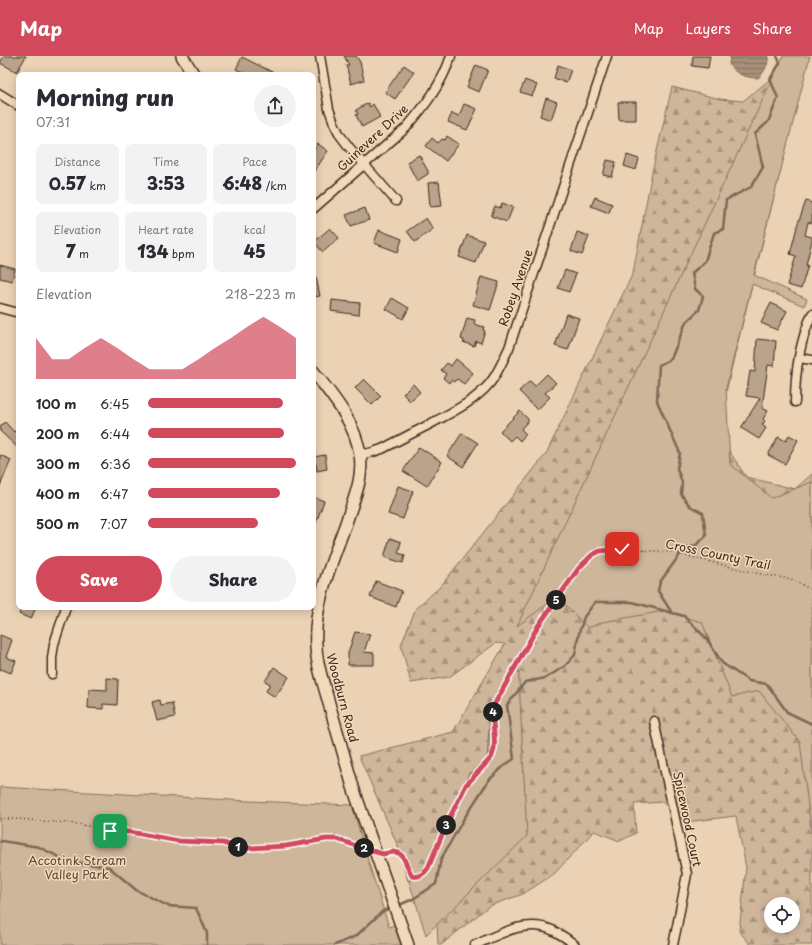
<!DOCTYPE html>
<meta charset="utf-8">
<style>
body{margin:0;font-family:"Playpen Sans",sans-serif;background:#f2f2f3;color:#2b2b33;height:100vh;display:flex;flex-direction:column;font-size:15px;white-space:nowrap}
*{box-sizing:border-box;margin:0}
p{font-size:13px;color:#7c7c81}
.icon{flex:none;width:22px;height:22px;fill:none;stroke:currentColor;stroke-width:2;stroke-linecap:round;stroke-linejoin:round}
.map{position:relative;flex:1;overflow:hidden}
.details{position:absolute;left:16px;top:16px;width:300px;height:538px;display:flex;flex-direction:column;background:#fff;border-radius:8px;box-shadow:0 2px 10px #0003}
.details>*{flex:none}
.fabs{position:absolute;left:764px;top:841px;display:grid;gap:8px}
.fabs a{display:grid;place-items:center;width:36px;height:36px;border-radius:50%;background:#fff;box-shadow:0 2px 10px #0003;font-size:20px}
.pin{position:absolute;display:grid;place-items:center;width:34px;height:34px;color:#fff;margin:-17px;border-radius:8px;box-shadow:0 2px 6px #0006}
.km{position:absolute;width:20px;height:20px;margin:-10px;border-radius:50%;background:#222;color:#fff;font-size:11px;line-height:20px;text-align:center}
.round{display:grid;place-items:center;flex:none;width:42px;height:42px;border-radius:21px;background:#f2f2f3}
.summary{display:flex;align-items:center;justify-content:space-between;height:68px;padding:0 20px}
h1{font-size:22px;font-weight:800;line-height:30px}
.metrics{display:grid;grid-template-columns:repeat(3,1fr);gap:6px;height:68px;padding:4px 20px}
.metrics div{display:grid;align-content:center;border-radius:8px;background:#f2f2f3;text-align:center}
.metrics b{font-size:17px;font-weight:800}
.metrics small{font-size:11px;font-weight:400}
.metrics p{font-size:11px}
.chart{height:112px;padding:8px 20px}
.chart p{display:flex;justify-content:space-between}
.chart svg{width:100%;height:72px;margin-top:4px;fill:#d1495b;opacity:.7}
.button{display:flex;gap:8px;margin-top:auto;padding:8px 20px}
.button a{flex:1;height:46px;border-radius:24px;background:#d1495b;color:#fff;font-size:16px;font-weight:800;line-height:46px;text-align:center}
.button a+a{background:#f2f2f3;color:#2b2b33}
ul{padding:0 20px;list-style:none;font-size:13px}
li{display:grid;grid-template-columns:64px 48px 1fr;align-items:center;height:30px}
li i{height:10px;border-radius:5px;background:#d1495b}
header{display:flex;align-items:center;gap:24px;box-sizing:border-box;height:56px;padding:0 20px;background:#d1495b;color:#fff}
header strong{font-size:19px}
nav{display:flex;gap:22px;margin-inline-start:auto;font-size:14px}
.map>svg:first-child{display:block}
.forest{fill:url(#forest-firs);stroke:#84705c;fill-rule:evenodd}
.park{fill:#ceb69b;stroke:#84705c}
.water{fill:url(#water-rules);stroke:#7b6754}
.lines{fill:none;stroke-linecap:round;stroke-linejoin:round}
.stream{stroke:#7b6754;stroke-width:2.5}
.building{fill:#b9a38a;stroke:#3b2a1e}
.street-casing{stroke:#3b2a1e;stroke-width:11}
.secondary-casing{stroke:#3b2a1e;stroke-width:14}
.path{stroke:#3b2a1e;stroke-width:1.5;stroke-dasharray:1 3;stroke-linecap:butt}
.street{stroke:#f2d9ba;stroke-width:8}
.secondary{stroke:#f2d9ba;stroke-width:11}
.route-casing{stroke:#fff;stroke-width:8}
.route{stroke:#d1495b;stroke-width:5}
.labels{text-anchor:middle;stroke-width:3;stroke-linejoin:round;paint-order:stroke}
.street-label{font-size:12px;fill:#3b2a1e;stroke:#f2d9ba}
.park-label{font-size:12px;fill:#584637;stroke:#f2d9ba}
</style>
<header>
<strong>Map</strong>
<nav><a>Map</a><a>Layers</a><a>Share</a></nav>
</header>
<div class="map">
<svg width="812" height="889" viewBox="0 0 812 889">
<defs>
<pattern id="forest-firs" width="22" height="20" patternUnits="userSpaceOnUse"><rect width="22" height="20" fill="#ceb69b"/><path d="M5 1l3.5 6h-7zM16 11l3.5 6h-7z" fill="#a8947e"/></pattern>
<pattern id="water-rules" width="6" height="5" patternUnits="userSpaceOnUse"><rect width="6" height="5" fill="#a58f78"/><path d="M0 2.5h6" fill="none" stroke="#887562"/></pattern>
</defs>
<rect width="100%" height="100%" fill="#ebd2b4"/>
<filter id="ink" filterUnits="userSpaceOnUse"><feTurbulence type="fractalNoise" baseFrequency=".025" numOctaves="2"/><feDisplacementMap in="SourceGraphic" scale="8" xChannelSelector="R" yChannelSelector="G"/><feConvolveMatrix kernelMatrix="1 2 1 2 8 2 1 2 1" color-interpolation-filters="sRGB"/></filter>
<g filter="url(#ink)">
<path class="forest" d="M792,6L790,76L732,310L717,376L746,421L795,433L812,418V889H751L739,875L746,812L736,760L686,766L662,746L634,748L636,777L620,785L594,775L554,818L523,838L489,850L441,889H438L437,868L451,835L518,625L517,604L490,652L487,705L469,717L427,813L408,825L397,788L359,700L453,676L505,588L496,587L449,621L411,627L401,589L416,552L440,531L546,398L633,217L652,116L672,31L720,43L743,45ZM771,848H793V870H771Z"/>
<g class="park">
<polygon points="783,0 810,0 754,219 807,243 804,250 752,228 726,332 730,408 771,442 812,426 812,781 800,686 759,635 732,641 702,566 664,555 603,566 588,572 557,541 517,570"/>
<polygon points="518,604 527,780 426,879 409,825 428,813 470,717 488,706 491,652"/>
<polygon points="0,731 249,745 352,749 369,808 389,871 394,869 401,889 0,889"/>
</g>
<path class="water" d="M729,0H768C769,8 764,17 758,22C747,22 734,18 729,8L730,2Z"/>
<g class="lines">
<g class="stream">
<polyline points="672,557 658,535 660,526 684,493 695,490 706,480 703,457 690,450 681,438 682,426 677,413 680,397 657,345 659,309 671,303 686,266 699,254 703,240 695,233 692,217 705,205 714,177 723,173 726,144 751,131 763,111 755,78 768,66 778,42 770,23 780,7 777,0"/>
<polyline points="0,786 2,785 39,791 67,805 109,811 136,834 168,850 196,852 207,877 207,889"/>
<polyline points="397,850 413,843 436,828 441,803 463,764 489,724 505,709 514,703 507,649 525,626 546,622 565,610 575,599 579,577 584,561 595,546 632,546 684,560 707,583 722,607 749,625 767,628 787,656 812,668"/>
<polyline points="335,889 356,880 383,855 392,852"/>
</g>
</g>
<g class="building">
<polygon points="4,0 26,0 17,16 0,7"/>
<polygon points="344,0 356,0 360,6 364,24 351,28 346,9 349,9"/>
<polygon points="693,0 710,0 708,12 692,10"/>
<polygon points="242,1 278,19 248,19 236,13"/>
<polygon points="404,9 414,16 395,43 385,36"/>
<polygon points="476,9 488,14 479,36 467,31"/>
<polygon points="558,9 571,14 566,27 554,22"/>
<polygon points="525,24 537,29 532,40 520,36"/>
<polygon points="546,42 557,46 551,64 540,60"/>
<polygon points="618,46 636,46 636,64 619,64"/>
<polygon points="368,47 370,51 373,48 380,61 362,71 356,59 358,58 356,54"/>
<polygon points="464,48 477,53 467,74 448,66 452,57 459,60"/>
<polygon points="447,80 459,88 446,105 426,90 432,82 438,87 442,83 445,84"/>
<polygon points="318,88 328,95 313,117 313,95"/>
<polygon points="419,99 428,115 428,118 417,125 407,106"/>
<polygon points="627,99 639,103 636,114 624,110"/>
<polygon points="607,104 616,106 612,121 603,119"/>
<polygon points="439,126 442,150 430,151 428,127"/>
<polygon points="595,141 612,148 609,157 591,150"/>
<polygon points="806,145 812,147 812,167 808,166 805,179 812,181 812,184 806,209 808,209 801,233 787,229 796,200 790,198 798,167"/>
<polygon points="502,147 513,151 507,166 491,160 495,150 500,152"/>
<polygon points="365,152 369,164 351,170 346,159"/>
<polygon points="426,162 433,173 415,186 407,175"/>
<polygon points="330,172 339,182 323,196 314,186"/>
<polygon points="379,174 402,183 398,196 374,187"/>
<polygon points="577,176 589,180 582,199 571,195"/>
<polygon points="467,179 484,185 476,207 459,201"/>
<polygon points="0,209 15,213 12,225 0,222"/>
<polygon points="565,214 576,218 569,236 558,232"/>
<polygon points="313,221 316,221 320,240 313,241"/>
<polygon points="481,221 499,226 490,254 473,249"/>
<polygon points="392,242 409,252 403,263 386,253"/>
<polygon points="332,244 360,247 359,259 331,255"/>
<polygon points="771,247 787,255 777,274 761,267"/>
<polygon points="566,258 579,262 568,294 555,290"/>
<polygon points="467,262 475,264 474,268 484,271 483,274 485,275 481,287 476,285 474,290 463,286 464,284 461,283"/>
<polygon points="757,283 776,285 774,310 768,309 762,352 768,355 763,363 765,365 762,369 766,372 759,383 741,372 760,342 746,340 750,315 755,316"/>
<polygon points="456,303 473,317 464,328 457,323 454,326 451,324 449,327 443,322 446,318 441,314 447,307 451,310"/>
<polygon points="547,318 556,327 545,337 550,341 537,354 519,335 530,325 535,330"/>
<polygon points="364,323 381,340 372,349 355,332"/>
<polygon points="413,328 420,336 410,345 403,338"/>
<polygon points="520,355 528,363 528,365 521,373 526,378 520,385 515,380 510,385 500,375"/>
<polygon points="5,366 14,376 19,371 19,393 0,375 0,371"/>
<polygon points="462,377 478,387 463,411 447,400"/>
<polygon points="789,379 798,384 785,408 768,399 778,381 786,385"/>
<polygon points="419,391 442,406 427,430 403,415"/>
<polygon points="0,399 11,404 0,430"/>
<polygon points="325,399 327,413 317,415 316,408 313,409 313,401"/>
<polygon points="398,430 413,435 403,463 388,458"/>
<polygon points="313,441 324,445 314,472 313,472"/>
<polygon points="390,482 401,486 398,497 405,499 403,507 384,501"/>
<polygon points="376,525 402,535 396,551 370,541"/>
<polygon points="22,551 36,551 31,563 19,558"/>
<polygon points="355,576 370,578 364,596 374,597 374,609 348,609 348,597"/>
<polygon points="0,579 12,584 6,601 16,605 11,617 1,613 0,614"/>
<polygon points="274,611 289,621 275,641 266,635 270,628 265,625"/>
<polygon points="107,622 118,623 117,649 103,648 103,653 88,652 89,633 107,634"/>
<polygon points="160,644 161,649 172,647 175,661 157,665 152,646"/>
</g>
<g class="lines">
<g class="street-casing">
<g id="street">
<polyline points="320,0 329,53 334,67 340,79 349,91 396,145"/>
<polyline points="0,38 19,50"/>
<path d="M313,153L406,72C425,50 442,28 451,0"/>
<polyline points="0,252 19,257"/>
<polyline points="799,302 812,304"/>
<path d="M795,346C795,316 800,285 812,258"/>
<path d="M360,399L373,396L382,393C399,384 417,375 434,366C454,355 475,345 490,327C498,317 503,304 509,292L607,0"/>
<polyline points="52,618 52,602 54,588 66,551"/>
<polyline points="654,665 687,818 677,870 673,889"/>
<path d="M475,889C498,879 526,862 552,874C560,878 568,883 575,889"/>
</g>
</g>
<g class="secondary-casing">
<g id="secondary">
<polyline points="182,0 194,19"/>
<path d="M313,315C332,339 356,367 360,399C364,422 353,445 346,467C332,506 313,548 316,590C316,602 319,612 322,623L353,731L375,795L408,889"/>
</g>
</g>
<g class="path">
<polyline points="0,763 19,763 40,765 57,766 78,768 110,775 129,776 179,785 223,787 236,791 251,792 286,790 326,783 337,783 363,792"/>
<path d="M386,797C393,796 398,796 403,801L411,818L414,821H417L426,815L447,767L466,729L491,702C501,685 487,662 497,643L538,569L550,552L579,511L592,499L600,495L622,493L671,496L743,514L765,519L791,523L812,534"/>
</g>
<use href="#street" class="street"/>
<use href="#secondary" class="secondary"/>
</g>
</g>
<g class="lines" filter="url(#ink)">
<g class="route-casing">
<path id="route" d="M110,775L130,776L179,785L223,787L236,791L251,792L286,790L326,783H337L365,793L383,798L393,796L399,797L403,801L412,820C419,822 425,817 428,812L447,767L466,729L491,702C498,689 492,672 493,658C493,655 494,652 494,649L538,570L579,512L592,499L600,495L622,493"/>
</g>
<use href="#route" class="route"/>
</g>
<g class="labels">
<g class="street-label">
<text transform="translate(373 82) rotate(-43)" y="4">Guinevere Drive</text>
<text transform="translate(516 232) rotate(-71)" y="4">Robey Avenue</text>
<text transform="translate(718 499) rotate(12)" y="4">Cross County Trail</text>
<text transform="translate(342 642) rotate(75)" y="4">Woodburn Road</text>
<text transform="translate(687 763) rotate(78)" y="4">Spicewood Court</text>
</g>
<g class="park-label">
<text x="77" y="809">Accotink Stream<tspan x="77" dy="14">Valley Park</tspan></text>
</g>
</g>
</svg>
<div class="fabs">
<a><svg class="icon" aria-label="locate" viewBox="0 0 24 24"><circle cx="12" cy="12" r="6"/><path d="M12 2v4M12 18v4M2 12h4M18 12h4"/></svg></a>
</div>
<div class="pin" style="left:110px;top:775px;background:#1e9e55"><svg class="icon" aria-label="arrive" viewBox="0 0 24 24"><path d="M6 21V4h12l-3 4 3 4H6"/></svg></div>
<div class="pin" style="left:622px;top:493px;background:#d93025"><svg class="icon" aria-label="check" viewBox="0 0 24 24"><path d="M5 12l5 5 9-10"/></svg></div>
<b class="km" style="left:238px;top:791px">1</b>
<b class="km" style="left:364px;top:792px">2</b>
<b class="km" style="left:446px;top:769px">3</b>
<b class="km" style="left:493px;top:656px">4</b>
<b class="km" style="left:556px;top:544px">5</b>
<section class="details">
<div class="summary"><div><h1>Morning run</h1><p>07:31</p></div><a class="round"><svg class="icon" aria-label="share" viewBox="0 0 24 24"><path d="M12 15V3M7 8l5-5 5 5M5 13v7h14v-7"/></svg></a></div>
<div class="metrics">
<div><p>Distance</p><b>0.57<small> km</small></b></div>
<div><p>Time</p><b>3:53</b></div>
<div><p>Pace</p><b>6:48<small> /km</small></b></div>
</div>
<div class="metrics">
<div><p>Elevation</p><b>7<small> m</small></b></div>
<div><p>Heart rate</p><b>134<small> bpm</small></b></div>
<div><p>kcal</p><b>45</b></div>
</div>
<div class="chart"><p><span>Elevation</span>218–223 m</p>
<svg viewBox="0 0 160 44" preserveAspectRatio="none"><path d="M0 44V19L10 32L20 32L30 25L40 19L50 25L60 32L70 38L80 38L90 38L100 32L110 25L120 19L130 12L140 6L150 12L160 19V44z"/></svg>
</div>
<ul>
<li><b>100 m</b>6:45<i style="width:91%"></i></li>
<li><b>200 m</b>6:44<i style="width:92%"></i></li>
<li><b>300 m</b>6:36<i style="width:100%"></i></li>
<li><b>400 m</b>6:47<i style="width:89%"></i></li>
<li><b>500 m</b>7:07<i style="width:74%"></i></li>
</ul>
<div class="button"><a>Save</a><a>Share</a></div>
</section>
</div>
